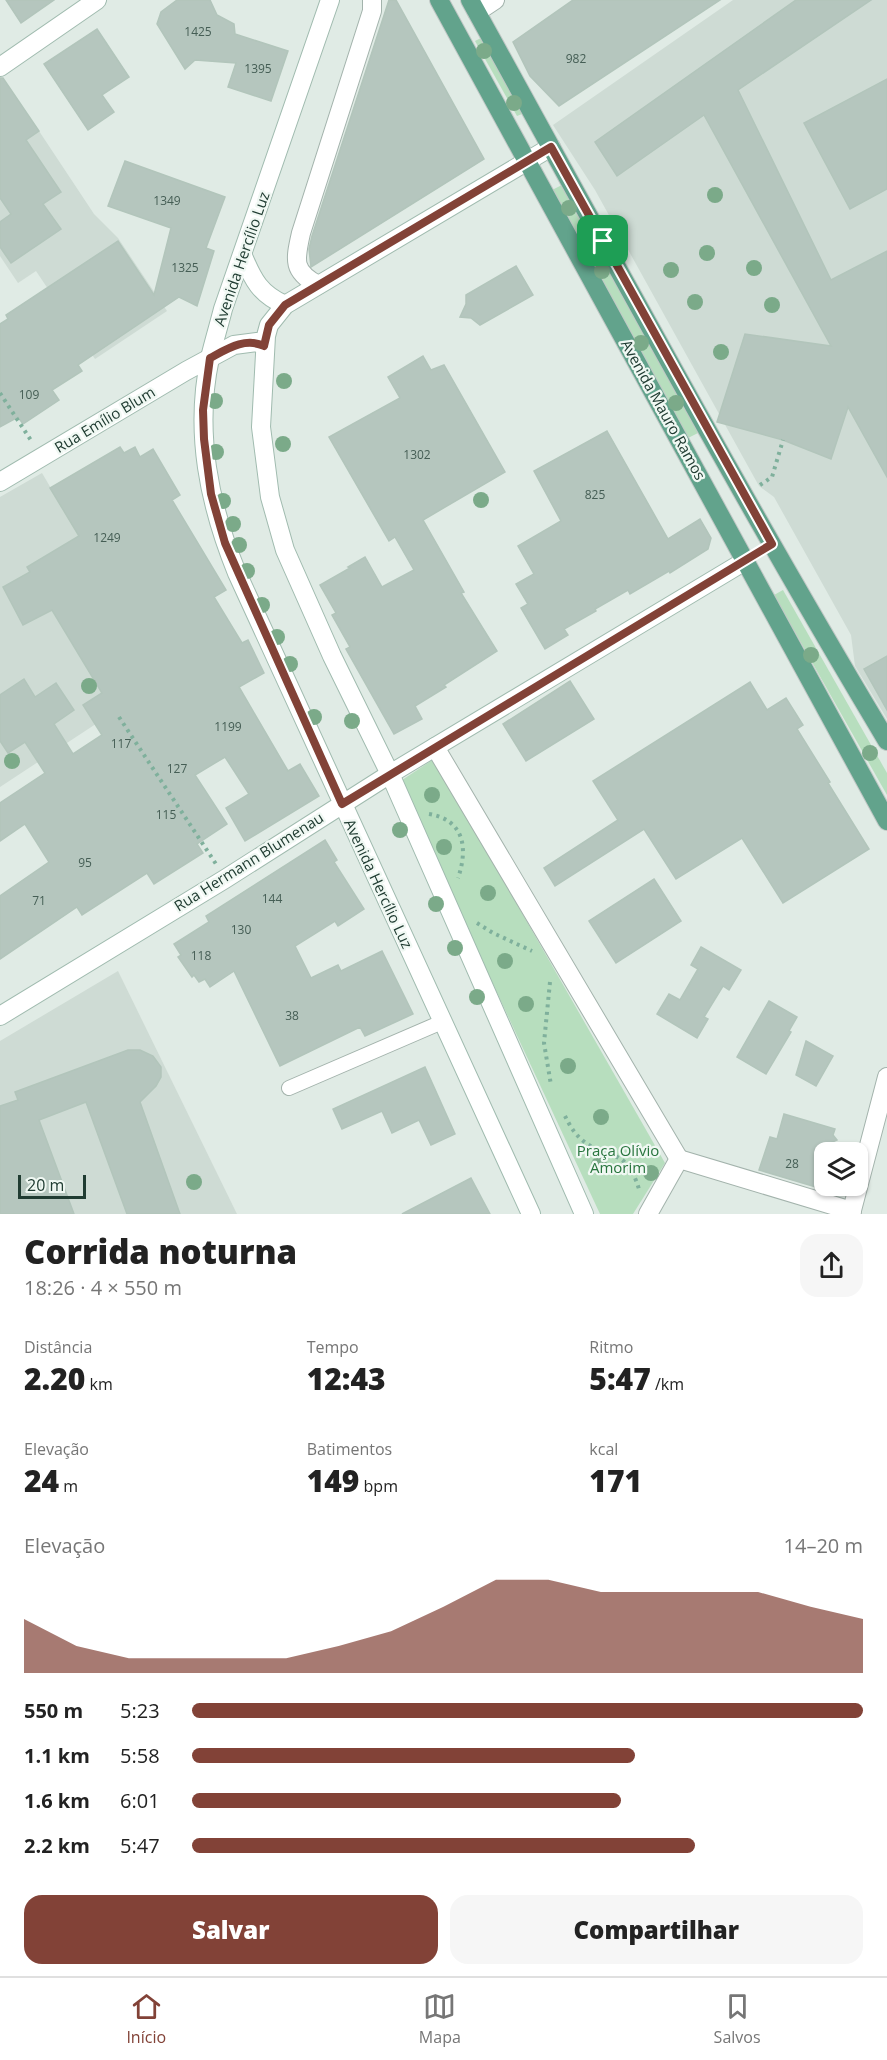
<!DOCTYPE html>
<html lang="pt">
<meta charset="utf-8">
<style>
body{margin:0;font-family:"Open Sans",sans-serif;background:#f6f6f6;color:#222;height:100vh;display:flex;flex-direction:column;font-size:22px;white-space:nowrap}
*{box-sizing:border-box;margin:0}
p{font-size:20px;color:#767676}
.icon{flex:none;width:33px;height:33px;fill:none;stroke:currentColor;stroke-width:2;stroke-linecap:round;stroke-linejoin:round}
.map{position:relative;height:1214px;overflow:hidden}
.sheet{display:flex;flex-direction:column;background:#fff;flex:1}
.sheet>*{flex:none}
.controls{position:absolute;left:814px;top:1142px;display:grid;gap:12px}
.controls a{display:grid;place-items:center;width:54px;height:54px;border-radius:12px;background:#fff;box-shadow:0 2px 4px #0004;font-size:30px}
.scale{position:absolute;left:18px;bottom:15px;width:68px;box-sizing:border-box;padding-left:6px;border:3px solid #203c32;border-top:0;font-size:16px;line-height:21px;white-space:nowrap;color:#203c32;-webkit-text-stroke:4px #f0f8f3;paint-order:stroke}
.pin{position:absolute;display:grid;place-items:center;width:51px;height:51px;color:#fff;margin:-26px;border-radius:12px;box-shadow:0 3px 9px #0006}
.round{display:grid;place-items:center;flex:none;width:63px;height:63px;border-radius:18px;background:#f6f6f6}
.overview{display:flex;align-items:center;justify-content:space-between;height:102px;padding:0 24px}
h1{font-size:33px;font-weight:800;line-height:45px}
.figures{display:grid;grid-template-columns:repeat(3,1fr);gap:9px;height:102px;padding:6px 24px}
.figures div{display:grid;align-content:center}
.figures b{font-size:30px;font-weight:800}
.figures small{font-size:16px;font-weight:400}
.figures p{font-size:16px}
.chart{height:168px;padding:12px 24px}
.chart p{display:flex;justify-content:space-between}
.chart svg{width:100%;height:108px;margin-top:6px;fill:#824237;opacity:.7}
.primary-button{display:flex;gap:12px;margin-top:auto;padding:12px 24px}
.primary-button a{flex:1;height:69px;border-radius:18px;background:#824237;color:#fff;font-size:24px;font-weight:800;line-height:69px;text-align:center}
.primary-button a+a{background:#f6f6f6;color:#222}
ul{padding:0 24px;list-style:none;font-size:20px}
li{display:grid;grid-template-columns:96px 72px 1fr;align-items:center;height:45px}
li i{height:15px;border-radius:8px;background:#824237}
.tab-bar{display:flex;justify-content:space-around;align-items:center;height:84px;border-top:2px solid #e0e0e0;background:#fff;font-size:16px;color:#767676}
.tab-bar a{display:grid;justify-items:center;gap:3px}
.tab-bar .current{color:#824237}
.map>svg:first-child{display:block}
.built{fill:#cedbd4}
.green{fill:#b7debe}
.building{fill:#b5c6be;stroke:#b2c5bb;stroke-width:1.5}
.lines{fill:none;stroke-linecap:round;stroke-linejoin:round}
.lane-casing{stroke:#a3b3ac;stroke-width:16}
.street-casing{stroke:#a3b3ac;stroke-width:20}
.secondary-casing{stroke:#a0bbaf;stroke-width:20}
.primary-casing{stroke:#c1c8c6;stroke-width:20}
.path{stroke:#7fb09c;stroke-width:4;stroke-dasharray:3 4.5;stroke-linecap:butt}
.lane{stroke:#fff;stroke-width:14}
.street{stroke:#fff;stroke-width:18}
.secondary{stroke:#fff;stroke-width:18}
.primary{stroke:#62a38c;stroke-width:18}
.tree{fill:#7baa89}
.route-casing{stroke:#fff;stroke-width:12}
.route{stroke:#824237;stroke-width:8}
.labels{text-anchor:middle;stroke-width:4.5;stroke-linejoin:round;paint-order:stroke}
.number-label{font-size:12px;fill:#455e55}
.street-label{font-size:15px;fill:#203c32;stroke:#f0f8f3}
.park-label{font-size:15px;fill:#28753e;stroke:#f0f8f3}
</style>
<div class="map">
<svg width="887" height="1214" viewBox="0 0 887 1214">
<rect width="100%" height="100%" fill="#e0ebe5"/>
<g class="built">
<polygon points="733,0 887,0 887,719 855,666 851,635 774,497 759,486 595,190 553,125"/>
<polygon points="39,131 94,214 118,238 167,311 95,359 36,271 18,283 0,256 0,148 4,154"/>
<polygon points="42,473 79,536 27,567 114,712 0,787 0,497"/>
<polygon points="118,971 237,1214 0,1214 0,1041"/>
</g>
<g class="green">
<polygon points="481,38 522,114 517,116 475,41"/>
<polygon points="562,185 698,433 688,438 552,190"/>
<polygon points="783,590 887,773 887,795 774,595"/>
<polygon points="434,759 665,1163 633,1214 600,1214 399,782"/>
</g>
<g class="building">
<polygon points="6,0 54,0 21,23"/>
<polygon points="177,0 210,0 217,15 234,24 235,34 288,51 271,101 228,87 236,63 195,60 185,69 157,24 161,12"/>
<polygon points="389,0 396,0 484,159 311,267 309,249 312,236"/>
<polygon points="573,0 720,0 559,106 530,76 513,42"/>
<polygon points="796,0 871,0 738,90 831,280 887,251 887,477 848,407 831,459 783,440 717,422 745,334 831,346 704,115 617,176 595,142"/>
<polygon points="97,29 129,77 102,95 114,112 88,130 44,64"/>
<polygon points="0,78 3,78 39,131 26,140 61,192 43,204 61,229 11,263 0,247 0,222 11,214 0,198"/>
<polygon points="887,79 887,189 850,209 804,123"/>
<polygon points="125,161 225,197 206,248 214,251 197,306 179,297 78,365 82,371 52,390 59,400 23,424 18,417 0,427 0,324 8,319 6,315 118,241 154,295 171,228 108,206"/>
<polygon points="516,266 533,295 480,325 471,318 460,317 466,304 466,295"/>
<polygon points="423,356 431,370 444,365 505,472 423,520 464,592 461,593 497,651 444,685 446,687 415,706 422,719 394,734 346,649 350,647 332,615 336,613 320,585 350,568 348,567 365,557 382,587 414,570 395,537 389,541 329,437 400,398 388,377"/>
<polygon points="607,431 668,539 700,519 711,538 708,549 670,573 669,571 630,594 628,590 595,609 596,611 564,629 568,635 545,649 521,608 528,604 516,584 534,574 518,546 561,521 534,471"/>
<polygon points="120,447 124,453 135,447 140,457 153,449 180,495 172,500 226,590 214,597 242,643 248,640 264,673 239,687 288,771 300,764 319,796 245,841 226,808 249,794 225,757 195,775 227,824 197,844 203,853 154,884 147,873 82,915 77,907 0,959 0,896 49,862 25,824 0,841 0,803 45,773 25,742 8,753 0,741 0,695 24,679 35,697 56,683 74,710 54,724 73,754 102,735 83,705 102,693 52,610 23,625 3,587 30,572 27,567 79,536 50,488"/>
<polygon points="887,656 887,710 864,669"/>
<polygon points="570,681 594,719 526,761 503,724"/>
<polygon points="750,682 767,710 786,698 803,725 797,729 830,782 828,783 869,849 783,903 742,838 676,879 644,829 555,886 544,868 618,820 593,781"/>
<polygon points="325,840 337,860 334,862 364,909 338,926 335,921 295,946 311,978 338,965 341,971 382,951 413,1014 365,1036 360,1027 280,1066 234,971 210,987 205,979 199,982 194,975 192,977 178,957 181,955 174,944 209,922 206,916"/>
<polygon points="654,879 681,921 616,963 589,921"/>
<polygon points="701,947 741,970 729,990 723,986 704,1017 708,1019 697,1038 657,1014 669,994 680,1000 698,969 691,965"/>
<polygon points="769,1001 797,1017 789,1031 791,1032 766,1074 737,1057"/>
<polygon points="806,1041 833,1056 816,1086 796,1075"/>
<polygon points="128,1050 140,1050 153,1056 161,1067 161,1077 156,1086 140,1102 180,1214 127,1214 86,1102 39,1120 74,1214 0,1214 0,1106 18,1100 15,1092"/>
<polygon points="425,1067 455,1134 431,1145 419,1120 392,1133 382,1111 342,1129 333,1109"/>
<polygon points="784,1114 835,1129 833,1135 837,1140 830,1143 827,1152 825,1152 825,1158 816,1187 759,1170 770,1137 777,1139"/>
<polygon points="471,1178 490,1214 402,1214"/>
</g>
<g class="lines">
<g class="lane-casing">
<polyline id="lane" points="289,1088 442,1022"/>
</g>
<g class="street-casing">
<g id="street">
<polyline points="477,12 495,0"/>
<path d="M318,285C292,271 295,260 301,233L372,11V0"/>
<polyline points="435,747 679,1159"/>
<polyline points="679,1159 852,1211"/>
<polyline points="648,1214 679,1159"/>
<polyline points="851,1214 887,1077"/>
</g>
</g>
<g class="secondary-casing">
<g id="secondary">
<path d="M330,0L223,309C219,325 214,341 210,358C194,432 209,504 237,573L531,1214"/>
<polyline points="0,67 97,0"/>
<polyline points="551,147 285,305 269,325 266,336 261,427 270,497 285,550 332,656 390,774 584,1214"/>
<path d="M243,256C253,280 260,294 285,305"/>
<polyline points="0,482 186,371 234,345 257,342 264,346"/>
<polyline points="0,1016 225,879 390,774 745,561"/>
</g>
</g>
<g class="primary-casing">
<g id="primary">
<polyline points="439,0 887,821"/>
<path d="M470,0C607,248 741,498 887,741"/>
</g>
</g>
<g class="path">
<polyline points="0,393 32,442"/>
<polyline points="760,485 772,477 783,440"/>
<polyline points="119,717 216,864"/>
<path d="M429,814C465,820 468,849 458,878"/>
<polyline points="477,923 493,933 532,951"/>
<polyline points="550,982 544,1043 551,1085"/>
<path d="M565,1116C569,1124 574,1133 581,1139C607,1162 625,1144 639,1189"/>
</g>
<use href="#lane" class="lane"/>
<use href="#street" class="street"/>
<use href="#secondary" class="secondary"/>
<use href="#primary" class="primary"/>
</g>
<g class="tree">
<circle cx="484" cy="51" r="8"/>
<circle cx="514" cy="103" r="8"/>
<circle cx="715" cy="195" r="8"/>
<circle cx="569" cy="208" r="8"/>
<circle cx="707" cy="253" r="8"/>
<circle cx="754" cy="268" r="8"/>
<circle cx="671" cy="270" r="8"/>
<circle cx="602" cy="271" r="8"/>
<circle cx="695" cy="302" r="8"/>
<circle cx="772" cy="305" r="8"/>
<circle cx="641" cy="343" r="8"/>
<circle cx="721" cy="352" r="8"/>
<circle cx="284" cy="381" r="8"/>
<circle cx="215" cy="401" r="8"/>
<circle cx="676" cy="403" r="8"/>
<circle cx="283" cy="444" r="8"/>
<circle cx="216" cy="452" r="8"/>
<circle cx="481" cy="500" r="8"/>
<circle cx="223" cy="501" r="8"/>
<circle cx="233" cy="524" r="8"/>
<circle cx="239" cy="545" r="8"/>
<circle cx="247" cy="571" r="8"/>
<circle cx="262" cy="605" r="8"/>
<circle cx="277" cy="637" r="8"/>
<circle cx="811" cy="655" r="8"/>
<circle cx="290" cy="664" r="8"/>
<circle cx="89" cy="686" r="8"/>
<circle cx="314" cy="717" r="8"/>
<circle cx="352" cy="721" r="8"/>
<circle cx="870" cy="753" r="8"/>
<circle cx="12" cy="761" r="8"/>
<circle cx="432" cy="795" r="8"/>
<circle cx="400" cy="830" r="8"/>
<circle cx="444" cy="847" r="8"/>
<circle cx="488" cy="893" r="8"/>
<circle cx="436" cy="904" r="8"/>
<circle cx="455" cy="948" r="8"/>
<circle cx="505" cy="961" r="8"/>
<circle cx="477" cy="997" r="8"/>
<circle cx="526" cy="1004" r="8"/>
<circle cx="568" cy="1066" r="8"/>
<circle cx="601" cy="1117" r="8"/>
<circle cx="599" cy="1165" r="8"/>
<circle cx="651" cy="1173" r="8"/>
<circle cx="194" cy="1182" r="8"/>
</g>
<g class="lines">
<g class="route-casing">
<path id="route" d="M551,147L772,544L342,804L225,543L211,494L204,439L203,410L210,358C227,349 245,337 264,346L269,325L285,305Z"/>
</g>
<use href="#route" class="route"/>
</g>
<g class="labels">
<g class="number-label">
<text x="198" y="36">1425</text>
<text x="576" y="63">982</text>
<text x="258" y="73">1395</text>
<text x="167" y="205">1349</text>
<text x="185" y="272">1325</text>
<text x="29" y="399">109</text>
<text x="417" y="459">1302</text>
<text x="595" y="499">825</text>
<text x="107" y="542">1249</text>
<text x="228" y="731">1199</text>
<text x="121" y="748">117</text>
<text x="177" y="773">127</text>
<text x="166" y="819">115</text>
<text x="85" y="867">95</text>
<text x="272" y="903">144</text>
<text x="39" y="905">71</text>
<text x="241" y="934">130</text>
<text x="201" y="960">118</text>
<text x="292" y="1020">38</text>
<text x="792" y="1168">28</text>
</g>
<g class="street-label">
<text transform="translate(242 259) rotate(-71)" y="5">Avenida Hercílio Luz</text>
<text transform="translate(663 410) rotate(61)" y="5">Avenida Mauro Ramos</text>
<text transform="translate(105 420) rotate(-31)" y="5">Rua Emílio Blum</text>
<text transform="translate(249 862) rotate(-32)" y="5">Rua Hermann Blumenau</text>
<text transform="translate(378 884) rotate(65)" y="5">Avenida Hercílio Luz</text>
</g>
<g class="park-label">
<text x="618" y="1156">Praça Olívio<tspan x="618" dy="17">Amorim</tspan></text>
</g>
</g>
</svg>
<div class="controls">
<a><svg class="icon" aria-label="layers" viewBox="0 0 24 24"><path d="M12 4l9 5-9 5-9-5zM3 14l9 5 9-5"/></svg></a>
</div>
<div class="scale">20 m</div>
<div class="pin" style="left:603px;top:241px;background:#1e9e55"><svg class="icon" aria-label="arrive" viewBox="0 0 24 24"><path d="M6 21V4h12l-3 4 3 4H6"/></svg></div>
</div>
<section class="sheet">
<div class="overview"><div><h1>Corrida noturna</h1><p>18:26 · 4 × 550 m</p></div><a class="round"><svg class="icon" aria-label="share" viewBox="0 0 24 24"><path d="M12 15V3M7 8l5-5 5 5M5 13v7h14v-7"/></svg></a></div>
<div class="figures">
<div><p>Distância</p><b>2.20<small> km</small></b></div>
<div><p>Tempo</p><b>12:43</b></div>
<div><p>Ritmo</p><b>5:47<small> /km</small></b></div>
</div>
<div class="figures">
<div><p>Elevação</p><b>24<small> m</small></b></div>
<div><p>Batimentos</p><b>149<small> bpm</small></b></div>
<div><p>kcal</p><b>171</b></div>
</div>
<div class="chart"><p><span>Elevação</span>14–20 m</p>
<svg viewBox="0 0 160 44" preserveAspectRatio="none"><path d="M0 44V22L10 33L20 38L30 38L40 38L50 38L60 33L70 27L80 17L90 6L100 6L110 11L120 11L130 11L140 11L150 17L160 22V44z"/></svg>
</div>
<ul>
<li><b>550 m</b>5:23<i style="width:100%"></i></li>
<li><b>1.1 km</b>5:58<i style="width:66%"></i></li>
<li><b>1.6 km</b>6:01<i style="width:64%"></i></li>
<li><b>2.2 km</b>5:47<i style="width:75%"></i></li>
</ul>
<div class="primary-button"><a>Salvar</a><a>Compartilhar</a></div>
</section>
<nav class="tab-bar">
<a class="current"><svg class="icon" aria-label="home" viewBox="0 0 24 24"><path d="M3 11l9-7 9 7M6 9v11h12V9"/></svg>Início</a>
<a><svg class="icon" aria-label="map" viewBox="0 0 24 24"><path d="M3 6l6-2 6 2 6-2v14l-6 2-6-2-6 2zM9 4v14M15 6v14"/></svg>Mapa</a>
<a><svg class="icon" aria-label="saved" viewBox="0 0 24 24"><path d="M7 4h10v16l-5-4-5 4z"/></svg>Salvos</a>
</nav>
